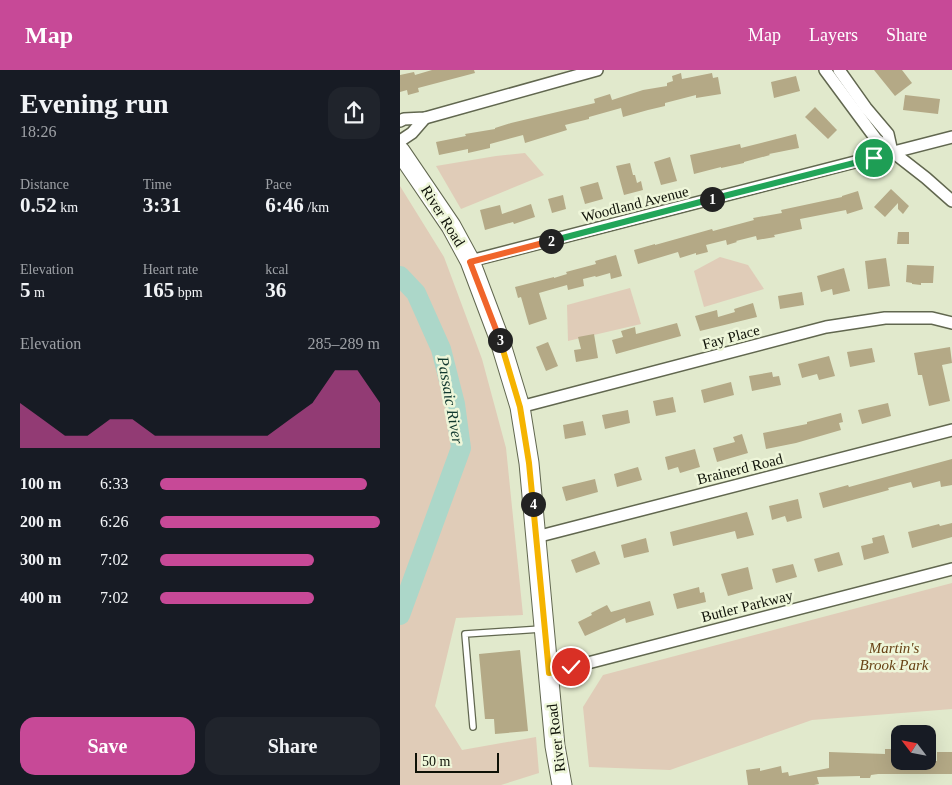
<!DOCTYPE html>
<meta charset="utf-8">
<style>
body{margin:0;font-family:"Times New Roman",serif;background:#20242c;color:#f1f3f6;height:100vh;display:flex;flex-direction:column;font-size:19px;white-space:nowrap}
*{box-sizing:border-box;margin:0}
p{font-size:16px;color:#9ea1a6}
.icon{flex:none;width:28px;height:28px;fill:none;stroke:currentColor;stroke-width:2;stroke-linecap:round;stroke-linejoin:round}
.map{position:relative;flex:1;overflow:hidden}
.panel{display:flex;flex-direction:column;background:#171b24;width:400px}
.panel>*{flex:none}
.needle{width:32px;rotate:302deg}
.controls{position:absolute;left:491px;top:655px;display:grid;gap:10px}
.controls a{display:grid;place-items:center;width:45px;height:45px;border-radius:10px;background:#171b24;box-shadow:0 5px 20px #0002;font-size:25px}
.scale{position:absolute;left:15px;bottom:12px;width:84px;box-sizing:border-box;padding-left:5px;border:2px solid #0e1107;border-top:0;font-size:14px;line-height:18px;white-space:nowrap;color:#0e1107;-webkit-text-stroke:4px #eef6d9;paint-order:stroke}
.pin{position:absolute;display:grid;place-items:center;width:42px;height:42px;color:#fff;margin:-21px;border:2px solid #fff;border-radius:50%;box-shadow:0 1px 5px #0007}
.km{position:absolute;width:25px;height:25px;margin:-12px;border-radius:50%;background:#222;color:#fff;font-size:14px;line-height:25px;text-align:center}
.round{display:grid;place-items:center;flex:none;width:52px;height:52px;border-radius:15px;background:#20242c}
.head{display:flex;align-items:center;justify-content:space-between;height:85px;padding:0 20px}
h1{font-size:28px;font-weight:700;line-height:38px}
.figures{display:grid;grid-template-columns:repeat(3,1fr);gap:8px;height:85px;padding:5px 20px}
.figures div{display:grid;align-content:center}
.figures b{font-size:21px;font-weight:700}
.figures small{font-size:14px;font-weight:400}
.figures p{font-size:14px}
.chart{height:140px;padding:10px 20px}
.chart p{display:flex;justify-content:space-between}
.chart svg{width:100%;height:90px;margin-top:5px;fill:#c74997;opacity:.7}
.action{display:flex;gap:10px;margin-top:auto;padding:10px 20px}
.action a{flex:1;height:58px;border-radius:15px;background:#c74997;color:#fff;font-size:20px;font-weight:700;line-height:58px;text-align:center}
.action a+a{background:#20242c;color:#f1f3f6}
ul{padding:0 20px;list-style:none;font-size:16px}
li{display:grid;grid-template-columns:80px 60px 1fr;align-items:center;height:38px}
li i{height:12px;border-radius:6px;background:#c74997}
header{display:flex;align-items:center;gap:30px;box-sizing:border-box;height:70px;padding:0 25px;background:#c74997;color:#fff}
header strong{font-size:24px}
nav{display:flex;gap:28px;margin-inline-start:auto;font-size:18px}
main{display:flex;flex:1;min-height:0}
.map>svg:first-child{display:block}
.green{fill:#e0ccb8}
.lines{fill:none;stroke-linecap:round;stroke-linejoin:round}
.river{stroke:#acd7c9;stroke-width:20}
.building{fill:#b4a986}
.lane-casing{stroke:#61674f;stroke-width:8}
.street-casing{stroke:#61674f;stroke-width:14}
.primary-casing{stroke:#61674f;stroke-width:21}
.lane{stroke:#fff;stroke-width:5.5}
.street{stroke:#fff;stroke-width:11}
.primary{stroke:#fff;stroke-width:19}
.split-1-casing{stroke:#fff;stroke-width:10}
.split-2-casing{stroke:#fff;stroke-width:10}
.split-3-casing{stroke:#fff;stroke-width:10}
.split-4-casing{stroke:#fff;stroke-width:10}
.split-5-casing{stroke:#fff;stroke-width:10}
.split-1{stroke:#22a559;stroke-width:6}
.split-2{stroke:#22a559;stroke-width:6}
.split-3{stroke:#f0652b;stroke-width:6}
.split-4{stroke:#f5b400;stroke-width:6}
.split-5{stroke:#f5b400;stroke-width:6}
.labels{text-anchor:middle;stroke-width:5;stroke-linejoin:round;paint-order:stroke}
.street-label{font-size:15px;fill:#0e1107;stroke:#eef6d9}
.park-label{font-size:15px;font-style:italic;fill:#684215;stroke:#eef6d9}
.water-label{font-size:16px;font-style:italic;fill:#11382e;stroke:#eef6d9}
</style>
<header>
<strong>Map</strong>
<nav><a>Map</a><a>Layers</a><a>Share</a></nav>
</header>
<main>
<section class="panel">
<div class="head"><div><h1>Evening run</h1><p>18:26</p></div><a class="round"><svg class="icon" aria-label="share" viewBox="0 0 24 24"><path d="M12 15V3M7 8l5-5 5 5M5 13v7h14v-7"/></svg></a></div>
<div class="figures">
<div><p>Distance</p><b>0.52<small> km</small></b></div>
<div><p>Time</p><b>3:31</b></div>
<div><p>Pace</p><b>6:46<small> /km</small></b></div>
</div>
<div class="figures">
<div><p>Elevation</p><b>5<small> m</small></b></div>
<div><p>Heart rate</p><b>165<small> bpm</small></b></div>
<div><p>kcal</p><b>36</b></div>
</div>
<div class="chart"><p><span>Elevation</span>285–289 m</p>
<svg viewBox="0 0 160 44" preserveAspectRatio="none"><path d="M0 44V22L10 30L20 38L30 38L40 30L50 30L60 38L70 38L80 38L90 38L100 38L110 38L120 30L130 22L140 6L150 6L160 22V44z"/></svg>
</div>
<ul>
<li><b>100 m</b>6:33<i style="width:94%"></i></li>
<li><b>200 m</b>6:26<i style="width:100%"></i></li>
<li><b>300 m</b>7:02<i style="width:70%"></i></li>
<li><b>400 m</b>7:02<i style="width:70%"></i></li>
</ul>
<div class="action"><a>Save</a><a>Share</a></div>
</section>
<div class="map">
<svg width="552" height="715" viewBox="0 0 552 715">
<rect width="100%" height="100%" fill="#e1e9cc"/>
<g class="green">
<polygon points="125,83 144,105 61,139 36,96 96,86"/>
<polygon points="0,116 44,187 82,289 106,378 123,545 56,548 35,636 62,680 136,667 139,703 101,715 0,715"/>
<polygon points="320,187 348,195 364,219 304,237 294,201"/>
<polygon points="230,218 241,254 168,271 167,235"/>
<polygon points="552,513 552,639 412,650 270,700 189,697 183,637 203,605"/>
</g>
<g class="lines">
<polyline class="river" points="0,206 16,223 41,279 55,334 61,378 0,545"/>
</g>
<g class="building">
<polygon points="32,0 74,0 75,3 18,18 19,22 8,25 7,20 0,22 0,5 14,2 15,5"/>
<polygon points="474,0 502,0 512,13 495,26"/>
<polygon points="281,3 282,9 312,3 313,8 318,7 321,24 296,28 296,25 265,33 265,36 248,40 223,47 221,38 189,47 189,49 165,55 167,60 125,73 123,65 90,74 90,78 68,83 68,79 39,85 36,72 66,66 65,64 95,59 95,58 111,53 195,33 194,29 210,24 212,30 243,20 267,16 267,13 273,11 272,6"/>
<polygon points="396,6 400,21 374,28 371,12"/>
<polygon points="505,25 540,29 538,44 503,40"/>
<polygon points="415,37 437,60 428,69 405,47"/>
<polygon points="396,64 399,78 369,84 370,85 344,92 344,93 321,98 321,97 294,104 290,85 340,74 341,78"/>
<polygon points="270,87 277,111 261,115 254,92"/>
<polygon points="230,93 233,105 235,105 237,113 241,111 243,120 224,125 216,96"/>
<polygon points="198,112 203,129 185,134 180,117"/>
<polygon points="491,119 509,136 503,144 498,139 498,133 485,147 474,137"/>
<polygon points="458,121 463,139 447,144 446,140 400,149 402,159 374,165 375,167 357,170 356,166 336,171 337,172 327,175 326,170 306,175 308,182 296,185 296,183 280,188 278,182 238,194 234,180 255,174 255,175 312,159 313,161 354,150 353,148 382,143 381,140 442,127 442,126"/>
<polygon points="163,125 166,139 152,143 148,129"/>
<polygon points="131,134 135,147 114,154 113,152 85,160 80,140 100,135 102,144"/>
<polygon points="498,162 509,162 509,174 497,174"/>
<polygon points="216,185 222,206 211,209 210,203 196,207 195,206 183,209 184,216 168,220 167,215 139,223 147,249 129,255 121,227 118,228 115,217 154,207 154,208 167,204 166,202 196,194 195,191"/>
<polygon points="486,188 490,216 468,219 465,191"/>
<polygon points="507,195 534,196 533,213 521,213 521,215 512,214 512,213 506,212"/>
<polygon points="444,198 450,221 433,225 432,219 421,222 417,206"/>
<polygon points="402,222 404,235 380,239 378,226"/>
<polygon points="353,233 357,247 300,261 295,246 317,240 318,247 335,242 334,239"/>
<polygon points="277,253 281,266 216,284 212,270 223,267 221,261 235,257 236,264"/>
<polygon points="194,264 198,288 176,292 174,280 181,279 178,267"/>
<polygon points="148,272 158,296 146,301 136,277"/>
<polygon points="550,277 552,293 542,295 550,331 529,336 522,305 518,305 514,283"/>
<polygon points="472,278 475,292 450,297 447,282"/>
<polygon points="429,286 435,306 419,310 417,304 402,308 398,294"/>
<polygon points="372,302 373,307 379,306 381,315 352,321 349,306"/>
<polygon points="331,312 334,325 304,333 301,320"/>
<polygon points="273,327 276,342 256,346 253,331"/>
<polygon points="488,333 491,346 462,354 458,340"/>
<polygon points="228,340 230,353 205,359 202,345"/>
<polygon points="441,343 443,352 439,353 441,360 396,373 366,379 363,363 407,354 407,352"/>
<polygon points="183,351 186,365 165,369 163,355"/>
<polygon points="342,364 348,383 317,392 313,378 335,372 333,367"/>
<polygon points="295,379 300,397 280,403 278,397 268,400 265,387"/>
<polygon points="552,389 552,415 541,417 540,411 513,418 511,412 488,418 489,420 423,438 419,423 448,415 449,417"/>
<polygon points="238,397 242,410 217,417 214,404"/>
<polygon points="195,409 198,422 166,431 162,417"/>
<polygon points="398,429 402,448 387,452 385,446 372,450 369,436"/>
<polygon points="347,442 354,465 337,469 335,461 273,476 270,462"/>
<polygon points="552,453 552,467 512,478 508,462 539,454 540,456"/>
<polygon points="484,465 489,483 464,490 461,476 473,473 472,468"/>
<polygon points="246,468 249,482 224,488 221,475"/>
<polygon points="195,481 200,494 176,503 171,490"/>
<polygon points="439,482 443,495 418,502 414,489"/>
<polygon points="393,494 397,507 376,513 372,499"/>
<polygon points="348,497 353,519 328,526 321,504"/>
<polygon points="299,517 300,523 304,522 306,532 277,539 273,524"/>
<polygon points="250,531 254,545 226,553 225,548 185,566 178,552 192,545 191,543 207,535 211,542"/>
<polygon points="120,580 128,661 95,664 94,649 85,649 79,584"/>
<polygon points="485,679 495,679 495,687 500,687 500,691 537,691 537,682 552,682 552,704 478,704 471,705 470,708 460,708 460,706 417,707 419,714 414,715 348,715 346,700 360,698 360,701 381,696 382,703 388,702 389,706 429,698 429,682 485,684"/>
</g>
<g class="lines">
<g class="lane-casing">
<polyline id="lane" points="73,657 65,564 141,559"/>
</g>
<g class="street-casing">
<g id="street">
<polyline points="425,0 476,69 526,108 552,131"/>
<polyline points="439,0 466,38 488,64 492,82"/>
<polyline points="0,51 4,49 25,48 197,0"/>
<polyline points="0,71 12,63 25,48"/>
<polyline points="70,191 552,67"/>
<polyline points="120,337 426,257 485,248 532,248 552,253"/>
<polyline points="136,467 552,360"/>
<polyline points="149,603 552,499"/>
</g>
</g>
<g class="primary-casing">
<polyline id="primary" points="0,81 51,156 70,191 99,268 120,337 129,393 155,676 162,715"/>
</g>
<use href="#lane" class="lane"/>
<use href="#street" class="street"/>
<use href="#primary" class="primary"/>
</g>
<g class="lines">
<g class="split-1-casing">
<polyline id="split-1" points="312,129 474,88"/>
</g>
<g class="split-2-casing">
<polyline id="split-2" points="151,171 312,129"/>
</g>
<g class="split-3-casing">
<polyline id="split-3" points="100,270 70,192 151,171"/>
</g>
<g class="split-4-casing">
<polyline id="split-4" points="100,270 120,337 129,393 133,434"/>
</g>
<g class="split-5-casing">
<polyline id="split-5" points="133,434 149,603 171,597"/>
</g>
<use href="#split-1" class="split-1"/>
<use href="#split-2" class="split-2"/>
<use href="#split-3" class="split-3"/>
<use href="#split-4" class="split-4"/>
<use href="#split-5" class="split-5"/>
</g>
<g class="labels">
<g class="street-label">
<text transform="translate(235 134) rotate(-14)" y="5">Woodland Avenue</text>
<text transform="translate(43 146) rotate(58)" y="5">River Road</text>
<text transform="translate(331 267) rotate(-15)" y="5">Fay Place</text>
<text transform="translate(340 399) rotate(-14)" y="5">Brainerd Road</text>
<text transform="translate(347 536) rotate(-14)" y="5">Butler Parkway</text>
<text transform="translate(156 668) rotate(-97)" y="5">River Road</text>
</g>
<g class="park-label">
<text x="494" y="583">Martin's<tspan x="494" dy="17">Brook Park</tspan></text>
</g>
<g class="water-label">
<text transform="translate(51 330) rotate(80)" y="6">Passaic River</text>
</g>
</g>
</svg>
<div class="controls">
<a><svg class="needle" viewBox="-14 -14 28 28"><path d="M0-13l5 13h-10z" fill="#e53935"/><path d="M0 13l5-13h-10z" fill="#9ea1a6"/></svg></a>
</div>
<div class="scale">50 m</div>
<div class="pin" style="left:474px;top:88px;background:#1e9e55"><svg class="icon" aria-label="arrive" viewBox="0 0 24 24"><path d="M6 21V4h12l-3 4 3 4H6"/></svg></div>
<div class="pin" style="left:171px;top:597px;background:#d93025"><svg class="icon" aria-label="check" viewBox="0 0 24 24"><path d="M5 12l5 5 9-10"/></svg></div>
<b class="km" style="left:312px;top:129px">1</b>
<b class="km" style="left:151px;top:171px">2</b>
<b class="km" style="left:100px;top:270px">3</b>
<b class="km" style="left:133px;top:434px">4</b>
</div>
</main>
